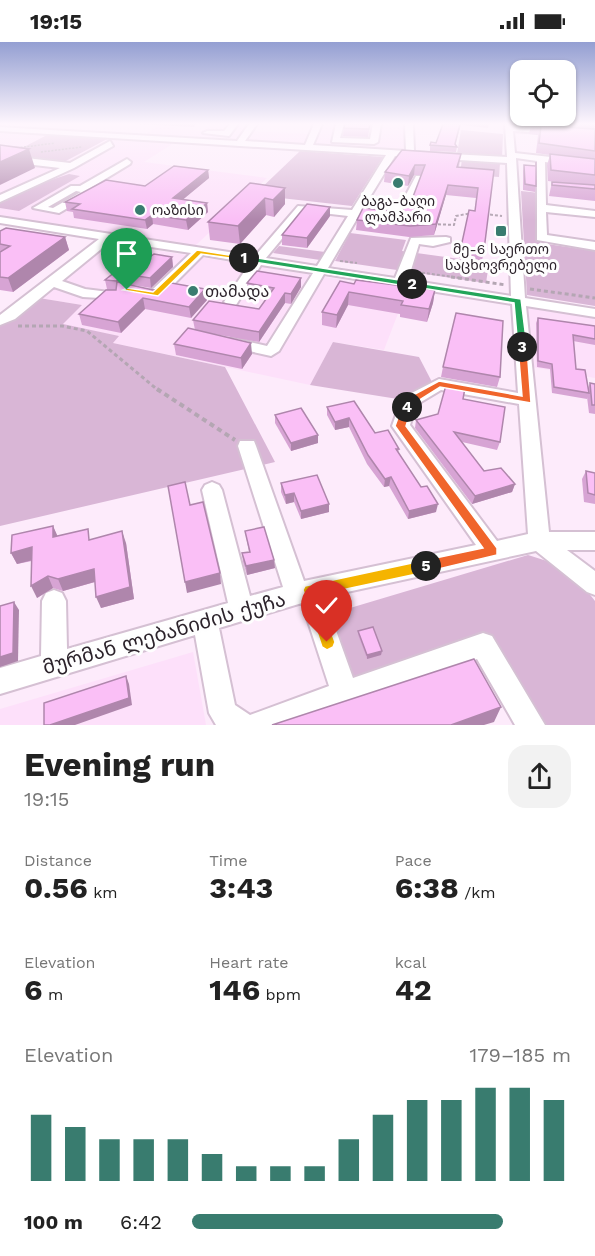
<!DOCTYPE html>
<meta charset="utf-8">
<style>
body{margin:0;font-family:"Work Sans","Noto Sans Georgian",sans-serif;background:#f2f2f2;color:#222;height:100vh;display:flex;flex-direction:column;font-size:22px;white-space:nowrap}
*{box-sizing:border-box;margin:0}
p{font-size:20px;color:#767676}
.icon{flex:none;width:33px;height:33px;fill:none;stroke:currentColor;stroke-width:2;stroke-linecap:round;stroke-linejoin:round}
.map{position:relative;height:683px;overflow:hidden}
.details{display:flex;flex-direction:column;background:#fff;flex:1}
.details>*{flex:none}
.fabs{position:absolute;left:510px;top:18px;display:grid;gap:12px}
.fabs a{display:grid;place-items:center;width:66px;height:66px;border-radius:12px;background:#fff;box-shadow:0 2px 4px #0004;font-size:30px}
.pin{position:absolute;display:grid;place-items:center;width:51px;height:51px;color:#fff;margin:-62px -26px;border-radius:50% 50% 50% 0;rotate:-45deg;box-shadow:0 0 6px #0007}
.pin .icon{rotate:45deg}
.km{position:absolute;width:30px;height:30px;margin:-15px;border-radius:50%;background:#222;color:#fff;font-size:16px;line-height:30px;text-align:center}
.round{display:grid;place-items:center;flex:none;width:63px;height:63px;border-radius:18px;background:#f2f2f2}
.headline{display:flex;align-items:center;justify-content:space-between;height:102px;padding:0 24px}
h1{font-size:33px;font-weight:700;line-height:45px}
.figures{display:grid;grid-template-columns:repeat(3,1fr);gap:9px;height:102px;padding:6px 24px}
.figures div{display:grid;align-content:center}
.figures b{font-size:30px;font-weight:700}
.figures small{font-size:16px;font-weight:400}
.figures p{font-size:16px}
.chart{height:168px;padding:12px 24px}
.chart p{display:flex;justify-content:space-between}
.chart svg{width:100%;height:108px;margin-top:6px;stroke:#397c6f;stroke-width:6}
ul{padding:0 24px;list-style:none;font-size:20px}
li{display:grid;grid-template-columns:96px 72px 1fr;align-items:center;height:45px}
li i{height:15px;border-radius:8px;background:#397c6f}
.status{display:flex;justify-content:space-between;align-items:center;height:42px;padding:0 30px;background:#fff;direction:ltr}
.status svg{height:16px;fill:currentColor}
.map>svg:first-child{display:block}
.built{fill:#fde0fa}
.green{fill:#d9b6d6}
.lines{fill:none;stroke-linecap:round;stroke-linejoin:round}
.minor-casing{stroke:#d5c0d3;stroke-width:4}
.path-far3{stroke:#b4a6b3;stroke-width:1.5;stroke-dasharray:2 1.5;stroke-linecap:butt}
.path-far2{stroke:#b4a6b3;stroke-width:2;stroke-dasharray:3 2;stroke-linecap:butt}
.path-far1{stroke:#b4a6b3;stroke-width:3;stroke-dasharray:4 3;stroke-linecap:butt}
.path{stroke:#b4a6b3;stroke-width:4;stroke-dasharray:5 4;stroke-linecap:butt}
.minor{fill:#fff;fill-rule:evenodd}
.wall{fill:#d7a4d4}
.shaded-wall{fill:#af86ac}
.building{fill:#fabff6;stroke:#af86ac;stroke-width:1.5}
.split-1{fill:#f5b400;stroke:#fff;stroke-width:1.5}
.split-2{fill:#22a559;stroke:#fff;stroke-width:1.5}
.split-3{fill:#22a559;stroke:#fff;stroke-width:1.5}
.split-4{fill:#f0652b;stroke:#fff;stroke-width:1.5}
.split-5{fill:#f0652b;stroke:#fff;stroke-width:1.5}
.split-6{fill:#f5b400;stroke:#fff;stroke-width:1.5}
.poi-dot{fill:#397c6f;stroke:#fefefe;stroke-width:2}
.labels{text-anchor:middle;stroke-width:6;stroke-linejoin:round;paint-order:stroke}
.far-poi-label{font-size:14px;fill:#2c232b;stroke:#fefefe}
.poi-label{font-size:16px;fill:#2c232b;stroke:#fefefe;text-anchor:start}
.near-street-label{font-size:20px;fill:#2c232b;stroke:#fefefe}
</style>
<div class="status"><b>19:15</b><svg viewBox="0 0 49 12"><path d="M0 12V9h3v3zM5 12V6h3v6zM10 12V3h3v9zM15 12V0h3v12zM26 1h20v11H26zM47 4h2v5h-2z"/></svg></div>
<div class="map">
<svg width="595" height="683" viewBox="0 0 595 683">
<rect width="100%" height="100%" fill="#fdebfb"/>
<g class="built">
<polygon points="159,82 178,82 173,87 202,89 209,82 250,82 237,99 145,94"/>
<polygon points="322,82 405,82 406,110 313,104"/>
<polygon points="0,89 177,99 144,120 267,136 195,204 0,174"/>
<polygon points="251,89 311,92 306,104 245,100"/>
<polygon points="111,201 407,248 384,308 333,300 310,343 113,301 118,294 62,282 82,263 39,256"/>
<polygon points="526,265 595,276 595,336 532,325"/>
<polygon points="193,610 206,683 0,683 0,667"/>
</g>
<g class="green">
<polygon points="461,88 503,92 502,116 457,112"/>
<polygon points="47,93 109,96 62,121 14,116 0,107 11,104 24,105"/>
<polygon points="300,109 383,115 352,164 254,153"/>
<polygon points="462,117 500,121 499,135 460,132"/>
<polygon points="69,132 80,134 19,169 0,166 0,161 36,143"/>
<polygon points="521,149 540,151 540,201 595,209 595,264 527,253"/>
<polygon points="350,191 406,198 402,209 489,221 486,241 335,219"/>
<polygon points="279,204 325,210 320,218 273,211"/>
<polygon points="39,256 82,263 63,282 119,294 113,301 225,325 275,420 0,484 0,283 14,278"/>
<polygon points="333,300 419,315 432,340 404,358 310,343"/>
<polygon points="528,513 569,526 595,559 595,683 536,683 483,597 351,644 330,572"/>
</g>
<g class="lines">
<g class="minor-casing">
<g id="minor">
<polygon points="230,82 238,82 229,94 203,91 207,89 224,89"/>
<path d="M249,82H257L245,99L305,103L314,82H322L313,103L406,109L405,82H413L414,110L507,115L505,82L595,91V95L513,89L515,111L595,120V126L545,120L546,163L595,169V175L546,170L547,193L595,200V208L537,198V119L516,116L525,256L595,267V275L526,264L549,490H595V508H567L595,529V553L587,550L536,509L324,555L353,636L483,591L492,594L545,683H515L477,617L297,683H216L209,671L195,593L0,652V626L41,614L42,559L46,551L54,548L62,551L66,559L67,607L228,561L202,448L205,443L212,440L219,443L222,448L250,554L283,545L238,404L240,399H254L256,404L304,539L476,503L392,384L402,356L439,337L518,351L512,262L324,232L279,309L271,314L227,304L224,301L232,296L267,304L313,231L261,223L236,263L231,264L224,260L250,221L203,213L160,256L147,255V249L152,248L191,211L111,199L62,239L85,247L117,251V257L83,255L54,245L15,277L0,283V273L99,197L0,181V175L255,214L298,164L352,168L386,113L0,89V85L237,99ZM395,114L507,121L511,254L408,238L419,202L433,204L450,200V196L446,195L411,196L395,236L328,226L358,175C380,175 382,162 403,172L408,169L422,134H416L401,162L384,160L362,168ZM305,169L348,174L317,224L266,216ZM441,348L519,362L528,492L497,499L410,383L416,363ZM302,561L329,644L250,673L235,663L219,586Z"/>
<polygon points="336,82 344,82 340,96 370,97 373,82 381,82 378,100 374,102 332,100"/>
<polygon points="110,99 113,104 74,126 0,160 0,153 60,126 0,119 0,113 70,121"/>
<path d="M127,117L131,120L130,122L92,145L96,148L95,150L59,171L33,166L71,144H80ZM76,149L81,150L53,166L48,165Z"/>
</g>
</g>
<g class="path-far3">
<polyline points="17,106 55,101"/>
<polyline points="41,110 82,105"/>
</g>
<g class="path-far2">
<polyline points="485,172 502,174"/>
<polyline points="433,182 454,183 456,174 472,171"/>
<polyline points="340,219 357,221"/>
<polyline points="417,230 461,236"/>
</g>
<g class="path-far1">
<polyline points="451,235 506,243"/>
<polyline points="530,247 595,256"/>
<polyline points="18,284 62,284 87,289 159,349"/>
</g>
<polyline class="path" points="157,347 235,398"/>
<use href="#minor" class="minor"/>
</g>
<g class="wall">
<polygon points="137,82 196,82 194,85"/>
<polygon points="370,82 368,95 343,94 344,86"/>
<polygon points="443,82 489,82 488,86 461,83 455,103 457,105 456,110 430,109 430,103 436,101"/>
<polygon points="528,82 595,82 595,159 549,154 552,140 556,140 548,139 547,123 550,113 536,111 538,93 529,92 531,83 536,83"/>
<polygon points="461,112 459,125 494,128 484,208 482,219 459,216 461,205 475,169 476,156 446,153 434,193 409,195 356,188 357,178 401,170 411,160 422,133 414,133 408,144 384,140 385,130"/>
<polygon points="536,120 536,144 535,150 523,148 523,129 524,123 535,124"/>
<polygon points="208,128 209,136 183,157 207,161 208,170 188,188 153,182 147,187 74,176 73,170 67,169 65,160 145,144"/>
<polygon points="285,146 285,162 274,175 266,173 240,202 210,198 208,180"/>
<polygon points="330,174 307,206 282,203 282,193"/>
<polygon points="0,189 65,195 69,208 13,250 0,248"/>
<polygon points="172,215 173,225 151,246 127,242 153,248 205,247 207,258 191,276 145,267 121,291 82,283 79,272 107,247 105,238 121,230 128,231"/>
<polygon points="301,236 301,245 291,262 285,261 259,300 203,290 252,312 242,327 176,313 174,302 195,288 193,278 259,267 268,254 248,251 247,241"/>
<polygon points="354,242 435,248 433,261 427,280 400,275 400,272 348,263 336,286 322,283 322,270"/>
<polygon points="538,276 595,284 595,303 573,299 576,327 588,346 590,341 595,342 595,372 589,371 587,355 587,357 552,351 550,327 537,325 536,281"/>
<polygon points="443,325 500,335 497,345 441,335"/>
<polygon points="463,357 500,400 497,408 462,400 484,429 515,442 512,450 472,462 415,386 416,378 438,372"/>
<polygon points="327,365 375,391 399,407 398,411 436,470 408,477 389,444 384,445 367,422 349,385 335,388 327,373"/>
<polygon points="275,373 318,401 291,409 275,381"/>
<polygon points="586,429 595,431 595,462 584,460 582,437"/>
<polygon points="281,441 329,462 329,470 301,477 294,460 286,462 281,450"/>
<polygon points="53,484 57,494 126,501 134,557 101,566 95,540 63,549 53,546 37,556 32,519 17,522 11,511"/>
<polygon points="245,489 275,526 247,533 243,520 242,511 249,510"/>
<polygon points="358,589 382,609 381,613 367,617 358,593"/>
</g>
<g class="shaded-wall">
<polygon points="29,107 35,126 0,143 0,120"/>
<polygon points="415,123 414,133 408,144 409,134"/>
<polygon points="208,128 209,136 174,165 173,156"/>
<polygon points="448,143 446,153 434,193 436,182"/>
<polygon points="285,146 285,162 274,175 273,158"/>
<polygon points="265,156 266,173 240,202 238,184"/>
<polygon points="207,161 208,170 188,188 186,178"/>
<polygon points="330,165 330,174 307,206 307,196"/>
<polygon points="152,173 153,182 147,187 145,178"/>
<polygon points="65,195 69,208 13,250 8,236"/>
<polygon points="172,215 173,225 151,246 150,236"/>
<polygon points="125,232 127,242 118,249 116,239"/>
<polygon points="301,236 301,245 291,262 291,252"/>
<polygon points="205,247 207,258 191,276 189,265"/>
<polygon points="435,248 433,261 427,280 429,267"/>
<polygon points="349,250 348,263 336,286 337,273"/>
<polygon points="285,251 285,261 259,300 259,290"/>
<polygon points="143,256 145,267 121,291 118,280"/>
<polygon points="251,301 252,312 242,327 241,316"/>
<polygon points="349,376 349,385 335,388 335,380"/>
<polygon points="318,393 318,401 291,409 291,401"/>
<polygon points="391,435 389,444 384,445 385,437"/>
<polygon points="515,442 512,450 472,462 475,454"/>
<polygon points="294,451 294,460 286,462 285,453"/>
<polygon points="329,462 329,470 301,477 301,469"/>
<polygon points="438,462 436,470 408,477 409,469"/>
<polygon points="53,484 58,495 53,495"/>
<polygon points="122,489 126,501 134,557 101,566 96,555"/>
<polygon points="32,505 37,517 17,522 11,511"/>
<polygon points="274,518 275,526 247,533 246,524"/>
<polygon points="94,527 98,539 63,549 58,537"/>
<polygon points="220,531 221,542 187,551 185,540"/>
<polygon points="48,534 53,546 37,556 31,544"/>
<polygon points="14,560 19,568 18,619 0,625 0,615"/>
<polygon points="382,609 381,613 367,617 367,613"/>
<polygon points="126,634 129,642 132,663 75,683 50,683"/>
<polygon points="501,665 494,680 484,683 451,683"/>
</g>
<g class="building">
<polygon points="345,82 370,82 369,87 344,86"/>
<polygon points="443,82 460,82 455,102 457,105 430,103 431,100 436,101"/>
<polygon points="531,83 595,87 595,109 539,101 541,84"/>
<polygon points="0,103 29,107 0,120"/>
<polygon points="402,108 461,112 457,125 494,128 484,208 461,205 469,168 475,169 478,146 448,143 436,182 410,184 357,178 363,166 401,170 405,164 411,160 425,123 415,123 409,134 385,130"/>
<polygon points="550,112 595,117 595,133 551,128"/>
<polygon points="536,120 536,144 525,142 524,123 536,124"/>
<polygon points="174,124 208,128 173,156 207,161 186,178 152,173 145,178 72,167 80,162 65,160 106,138 145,144"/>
<polygon points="552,140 595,143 595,147 552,143"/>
<polygon points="250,141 285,146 273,158 265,156 238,184 208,180"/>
<polygon points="307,162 330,165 307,196 282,193"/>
<polygon points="6,186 65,195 8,236 0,235 0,210 10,204 0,202 0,189"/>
<polygon points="154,212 172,215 150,236 125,232 116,239 105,238 120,226 120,230 128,231"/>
<polygon points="257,229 301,236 291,252 285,251 259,290 193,278 209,259 259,267 274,246 247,241"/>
<polygon points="356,238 435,248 429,267 401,263 403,259 349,250 337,273 322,270 340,239 354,242"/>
<polygon points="117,240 153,248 160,247 166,240 205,247 189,265 143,256 118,280 79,272 106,248 116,248"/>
<polygon points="456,271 503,279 500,335 443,325"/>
<polygon points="538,276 595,284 595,297 573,293 576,327 585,328 589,351 554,345 552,322 538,319"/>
<polygon points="188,286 251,301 241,316 174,302"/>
<polygon points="590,341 595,342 595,363 592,363"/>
<polygon points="446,343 465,346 463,357 505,365 500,400 454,390 484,429 501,426 515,442 475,454 416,378 438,372"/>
<polygon points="354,359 375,391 388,388 399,407 396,407 421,445 427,444 438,462 409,469 391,435 385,437 368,413 349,376 335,380 327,365"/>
<polygon points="301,366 318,393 291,401 275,373"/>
<polygon points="586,429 595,431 595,453 588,451"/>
<polygon points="317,433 329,462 301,469 294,451 285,453 281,441"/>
<polygon points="185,440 190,463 203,460 220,531 185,540 168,444"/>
<polygon points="53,484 53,495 88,487 89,498 122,489 130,545 96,555 94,527 58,537 48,534 31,544 32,505 11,511 12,493"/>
<polygon points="264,485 274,518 246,524 242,511 250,510 245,489"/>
<polygon points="14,560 13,611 0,615 0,564"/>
<polygon points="373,585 382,609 367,613 358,589"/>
<polygon points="474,617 501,665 451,683 272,683"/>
<polygon points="126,634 129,656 50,683 44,683 44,661"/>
</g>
<linearGradient id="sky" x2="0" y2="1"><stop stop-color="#949fd2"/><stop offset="0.46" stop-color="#fef6fd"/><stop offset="1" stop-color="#fef6fd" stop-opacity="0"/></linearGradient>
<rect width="595" height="178" fill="url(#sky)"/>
<polygon class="split-1" points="197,208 248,216 244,218 201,212 158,254 123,248 127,246 153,250"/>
<polygon class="split-2" points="244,214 412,240 416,242 412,245 242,218"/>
<polygon class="split-3" points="412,240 521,257 527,305 522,308 518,305 514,261 409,244"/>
<polygon class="split-4" points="522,302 527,305 531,361 440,345 413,362 410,367 402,365 404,358 439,339 522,354 518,305"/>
<polygon class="split-5" points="403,362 412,365 406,384 497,506 497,513 426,530 421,528 419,524 426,518 483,506 395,384"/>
<polygon class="split-6" points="426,518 432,524 426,530 318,553 335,600 333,605 327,608 322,605 303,548 305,544"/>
<g class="poi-dot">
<circle cx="398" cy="141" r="6"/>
<circle cx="140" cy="168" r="6"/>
<rect x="495" y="183" width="12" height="12" rx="3"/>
<circle cx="193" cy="249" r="6"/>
</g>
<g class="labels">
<g class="far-poi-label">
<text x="398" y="164">ბაგა-ბაღი<tspan x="398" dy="16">ლამპარი</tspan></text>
<text x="152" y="173" text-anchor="start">ოაზისი</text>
<text x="501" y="212">მე-6 საერთო<tspan x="501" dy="16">საცხოვრებელი</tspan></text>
</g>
<g class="poi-label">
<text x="205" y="255">თამადა</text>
</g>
<g class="near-street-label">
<text transform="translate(164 591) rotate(-16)" y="7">მურმან ლებანიძის ქუჩა</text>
</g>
</g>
</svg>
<div class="fabs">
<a><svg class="icon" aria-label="locate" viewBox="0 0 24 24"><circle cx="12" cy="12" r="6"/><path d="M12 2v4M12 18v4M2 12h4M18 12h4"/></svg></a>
</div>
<div class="pin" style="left:127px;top:248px;background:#1e9e55"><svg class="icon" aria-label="arrive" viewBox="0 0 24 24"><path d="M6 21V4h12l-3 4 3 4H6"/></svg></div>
<div class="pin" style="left:327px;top:600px;background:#d93025"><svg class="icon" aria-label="check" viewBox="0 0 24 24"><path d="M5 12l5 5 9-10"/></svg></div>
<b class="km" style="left:244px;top:216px">1</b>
<b class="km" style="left:412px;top:242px">2</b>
<b class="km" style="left:522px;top:305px">3</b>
<b class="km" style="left:407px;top:365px">4</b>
<b class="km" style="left:426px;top:524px">5</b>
</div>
<section class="details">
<div class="headline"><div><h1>Evening run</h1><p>19:15</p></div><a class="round"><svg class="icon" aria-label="share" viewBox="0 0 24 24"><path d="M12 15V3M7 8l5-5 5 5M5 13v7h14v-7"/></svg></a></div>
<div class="figures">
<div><p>Distance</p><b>0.56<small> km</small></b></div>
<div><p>Time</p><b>3:43</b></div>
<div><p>Pace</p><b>6:38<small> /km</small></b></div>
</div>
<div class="figures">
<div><p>Elevation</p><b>6<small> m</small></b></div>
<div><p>Heart rate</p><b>146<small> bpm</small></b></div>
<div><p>kcal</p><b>42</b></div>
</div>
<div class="chart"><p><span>Elevation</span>179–185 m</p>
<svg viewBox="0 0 160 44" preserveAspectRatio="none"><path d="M5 44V17M15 44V22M25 44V27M35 44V27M45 44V27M55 44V33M65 44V38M75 44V38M85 44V38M95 44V27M105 44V17M115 44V11M125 44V11M135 44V6M145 44V6M155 44V11"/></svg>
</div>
<ul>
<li><b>100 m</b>6:42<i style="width:82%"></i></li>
</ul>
</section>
